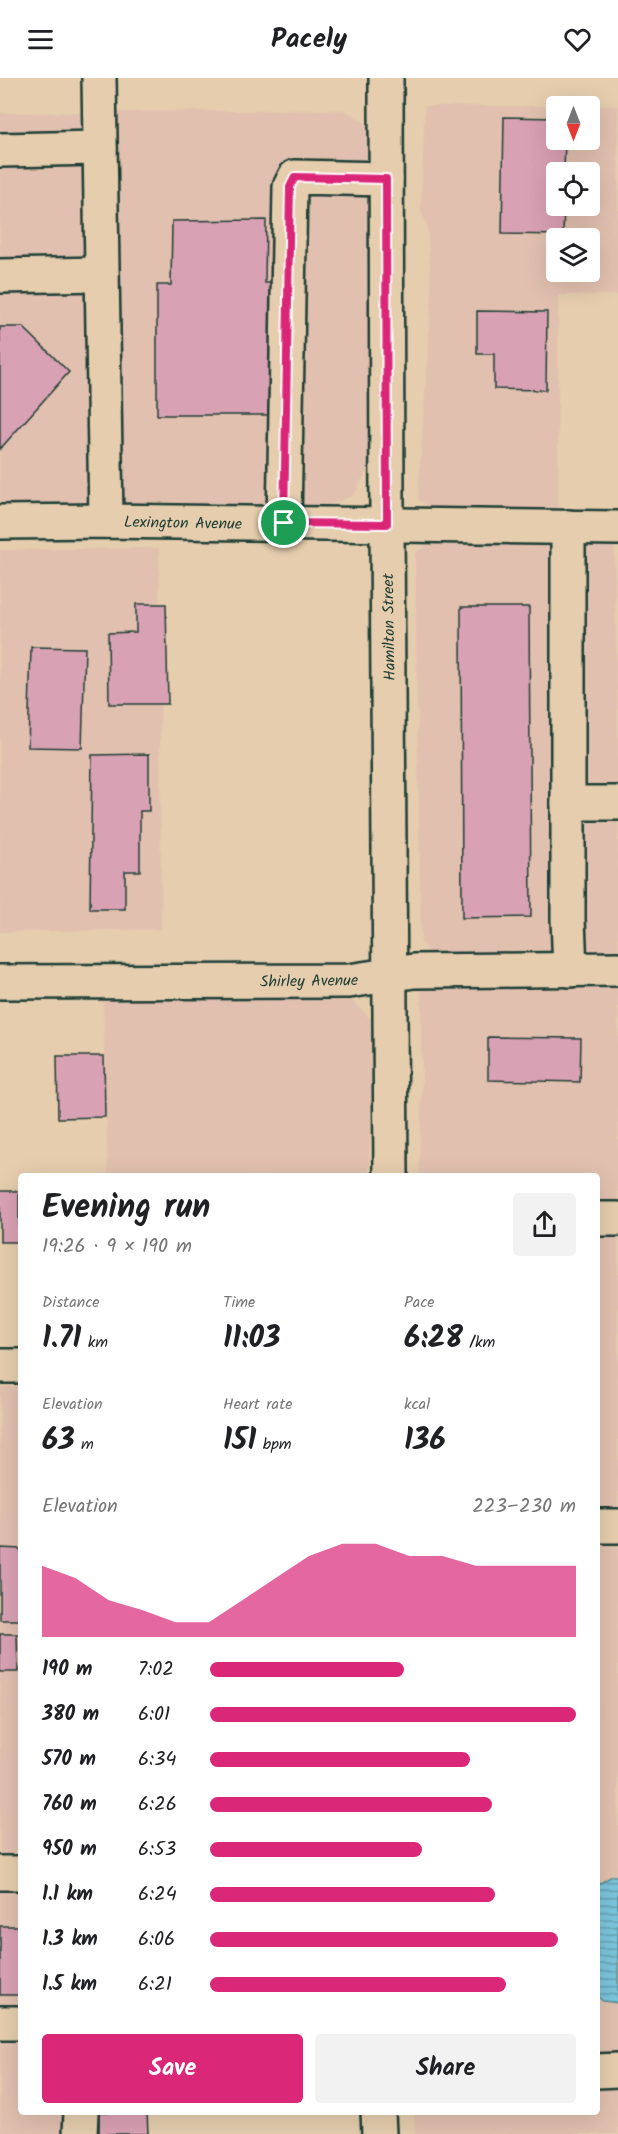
<!DOCTYPE html>
<meta charset="utf-8">
<style>
body{margin:0;font-family:Kalam,sans-serif;background:#f2f2f2;color:#202124;height:100vh;display:flex;flex-direction:column;font-size:22px;white-space:nowrap}
*{box-sizing:border-box;margin:0}
p{font-size:20px;color:#757577}
.icon{flex:none;width:33px;height:33px;fill:none;stroke:currentColor;stroke-width:2;stroke-linecap:round;stroke-linejoin:round}
.map{position:relative;flex:1;overflow:hidden}
.details{position:absolute;left:18px;top:1095px;width:582px;height:942px;display:flex;flex-direction:column;background:#fff;border-radius:6px;box-shadow:0 6px 24px #0002}
.details>*{flex:none}
.needle{width:39px;rotate:180deg}
.tools{position:absolute;left:546px;top:18px;display:grid;gap:12px}
.tools a{display:grid;place-items:center;width:54px;height:54px;border-radius:6px;background:#fff;box-shadow:0 6px 24px #0002;font-size:30px}
.pin{position:absolute;display:grid;place-items:center;width:51px;height:51px;color:#fff;margin:-26px;border:3px solid #fff;border-radius:50%;box-shadow:0 2px 6px #0007}
.round{display:grid;place-items:center;flex:none;width:63px;height:63px;border-radius:6px;background:#f2f2f2}
.head{display:flex;align-items:center;justify-content:space-between;height:102px;padding:0 24px}
h1{font-size:33px;font-weight:800;line-height:45px}
.figures{display:grid;grid-template-columns:repeat(3,1fr);gap:9px;height:102px;padding:6px 24px}
.figures div{display:grid;align-content:center}
.figures b{font-size:30px;font-weight:800}
.figures small{font-size:16px;font-weight:400}
.figures p{font-size:16px}
.chart{height:168px;padding:12px 24px}
.chart p{display:flex;justify-content:space-between}
.chart svg{width:100%;height:108px;margin-top:6px;fill:#db2777;opacity:.7}
.primary-button{display:flex;gap:12px;margin-top:auto;padding:12px 24px}
.primary-button a{flex:1;height:69px;border-radius:6px;background:#db2777;color:#fff;font-size:24px;font-weight:800;line-height:69px;text-align:center}
.primary-button a+a{background:#f2f2f2;color:#202124}
ul{padding:0 24px;list-style:none;font-size:20px}
li{display:grid;grid-template-columns:96px 72px 1fr;align-items:center;height:45px}
li i{height:15px;border-radius:8px;background:#db2777}
header{display:flex;justify-content:space-between;align-items:center;height:78px;padding:0 24px;background:#fff;font-size:27px;font-weight:800}
.map>svg:first-child{display:block}
.built{fill:#e1c0af;fill-rule:evenodd}
.water{fill:url(#water-rules);stroke:#568f99;stroke-width:1.5}
.building{fill:#d9a1b4;stroke:#1f3d34;stroke-width:1.5}
.lines{fill:none;stroke-linecap:round;stroke-linejoin:round}
.minor-casing{stroke:#1f3d34;stroke-width:38}
.minor{stroke:#e5cdad;stroke-width:33}
.route-casing{stroke:#fff;stroke-width:12}
.route{stroke:#db2777;stroke-width:8}
.labels{text-anchor:middle;stroke-width:6;stroke-linejoin:round;paint-order:stroke}
.street-label{font-size:16px;fill:#1f3d34;stroke:#e5cdad}
</style>
<header><svg class="icon" aria-label="menu" viewBox="0 0 24 24"><path d="M4 6h16M4 12h16M4 18h16"/></svg>Pacely<svg class="icon" aria-label="heart" viewBox="0 0 24 24"><path d="M12 20l-8-8c-3-5 5-10 8-4 3-6 11-1 8 4z"/></svg></header>
<div class="map">
<svg width="618" height="2056" viewBox="0 0 618 2056">
<defs>
<pattern id="water-rules" width="6" height="5" patternUnits="userSpaceOnUse" patternTransform="scale(1.5)"><rect width="6" height="5" fill="#7bc5dc"/><path d="M0 2.5h6" fill="none" stroke="#64a1b3"/></pattern>
</defs>
<rect width="100%" height="100%" fill="#e5cdad"/>
<filter id="ink" filterUnits="userSpaceOnUse"><feTurbulence type="fractalNoise" baseFrequency=".0167" numOctaves="2"/><feDisplacementMap in="SourceGraphic" scale="12" xChannelSelector="R" yChannelSelector="G"/><feConvolveMatrix kernelMatrix="1 2 1 2 8 2 1 2 1" color-interpolation-filters="sRGB"/></filter>
<g filter="url(#ink)">
<g class="built">
<path d="M425,28H618V217H558V432H431L418,420L432,218L427,146L421,133ZM556,28H590V62H556ZM556,94H590V128H556ZM556,160H590V194H556Z"/>
<polygon points="344,32 369,47 369,388 354,417 324,429 0,431 0,35"/>
<polygon points="428,467 614,467 618,668 618,872 430,875 421,865 415,475"/>
<polygon points="159,470 161,851 0,854 0,472"/>
<polygon points="474,902 618,902 618,2056 415,2056 414,2034 597,2034 597,1098 419,1098 422,1009 421,913"/>
<polygon points="347,918 373,943 369,1098 108,1098 103,922"/>
<polygon points="0,1309 21,1309 21,1776 0,1777"/>
<polygon points="0,1805 21,1805 21,2034 148,2034 148,2056 0,2056"/>
</g>
<polygon class="water" points="612,1798 618,1798 618,1925 603,1923 597,1918 597,1807"/>
<g class="building">
<polygon points="504,39 556,40 556,62 565,62 564,94 556,94 556,128 564,128 563,157 502,156"/>
<polygon points="266,142 265,205 280,205 279,337 157,337 157,207 171,207 172,143"/>
<polygon points="477,233 547,234 546,312 494,311 494,276 477,276"/>
<polygon points="0,249 23,249 69,294 0,371"/>
<polygon points="136,526 166,526 168,626 109,626 108,555 136,554"/>
<polygon points="461,529 529,529 531,839 462,840"/>
<polygon points="31,569 85,570 82,670 28,669"/>
<polygon points="149,676 149,733 140,733 140,793 125,793 125,831 90,831 92,677"/>
<polygon points="488,959 581,960 580,1004 488,1002"/>
<polygon points="57,978 104,978 105,1039 58,1040"/>
<rect x="0" y="1113" width="19" height="51"/>
<polygon points="0,1470 21,1471 21,1542 0,1542"/>
<polygon points="0,1556 17,1556 18,1594 0,1594"/>
<rect x="0" y="1848" width="21" height="69"/>
<polygon points="99,2034 147,2034 148,2056 99,2056"/>
</g>
<g class="lines">
<g class="minor-casing">
<g id="minor">
<polyline points="99,0 106,443"/>
<polyline points="386,0 387,446 391,1098"/>
<polyline points="0,72 100,70"/>
<polyline points="0,198 102,196"/>
<polyline points="0,444 106,443 618,450"/>
<polyline points="284,445 290,109 295,99 386,101"/>
<polyline points="568,449 568,841 570,892"/>
<polyline points="568,725 618,725"/>
<polyline points="0,904 349,903 414,893 618,891"/>
<polyline points="597,1141 618,1141"/>
<polyline points="0,1288 21,1288"/>
<polyline points="597,1448 618,1448"/>
<polyline points="0,1795 21,1795"/>
<polyline points="0,1945 21,1945"/>
<polyline points="597,1993 618,1992"/>
<polyline points="378,2034 379,2056"/>
<polyline points="80,2056 81,2034"/>
</g>
</g>
<use href="#minor" class="minor"/>
</g>
</g>
<g class="lines" filter="url(#ink)">
<g class="route-casing">
<polygon id="route" points="295,99 386,101 387,446 284,445 290,109"/>
</g>
<use href="#route" class="route"/>
</g>
<g class="labels">
<g class="street-label">
<text transform="translate(183 444) rotate(1)" y="6">Lexington Avenue</text>
<text transform="translate(388 549) rotate(-91)" y="6">Hamilton Street</text>
<text transform="translate(309 902) rotate(-1)" y="6">Shirley Avenue</text>
</g>
</g>
</svg>
<div class="tools">
<a><svg class="needle" viewBox="-14 -14 28 28"><path d="M0-13l5 13h-10z" fill="#e53935"/><path d="M0 13l5-13h-10z" fill="#757577"/></svg></a>
<a><svg class="icon" aria-label="locate" viewBox="0 0 24 24"><circle cx="12" cy="12" r="6"/><path d="M12 2v4M12 18v4M2 12h4M18 12h4"/></svg></a>
<a><svg class="icon" aria-label="layers" viewBox="0 0 24 24"><path d="M12 4l9 5-9 5-9-5zM3 14l9 5 9-5"/></svg></a>
</div>
<div class="pin" style="left:284px;top:445px;background:#1e9e55"><svg class="icon" aria-label="arrive" viewBox="0 0 24 24"><path d="M6 21V4h12l-3 4 3 4H6"/></svg></div>
<section class="details">
<div class="head"><div><h1>Evening run</h1><p>19:26 · 9 × 190 m</p></div><a class="round"><svg class="icon" aria-label="share" viewBox="0 0 24 24"><path d="M12 15V3M7 8l5-5 5 5M5 13v7h14v-7"/></svg></a></div>
<div class="figures">
<div><p>Distance</p><b>1.71<small> km</small></b></div>
<div><p>Time</p><b>11:03</b></div>
<div><p>Pace</p><b>6:28<small> /km</small></b></div>
</div>
<div class="figures">
<div><p>Elevation</p><b>63<small> m</small></b></div>
<div><p>Heart rate</p><b>151<small> bpm</small></b></div>
<div><p>kcal</p><b>136</b></div>
</div>
<div class="chart"><p><span>Elevation</span>223–230 m</p>
<svg viewBox="0 0 160 44" preserveAspectRatio="none"><path d="M0 44V15L10 20L20 29L30 33L40 38L50 38L60 29L70 20L80 11L90 6L100 6L110 11L120 11L130 15L140 15L150 15L160 15V44z"/></svg>
</div>
<ul>
<li><b>190 m</b>7:02<i style="width:53%"></i></li>
<li><b>380 m</b>6:01<i style="width:100%"></i></li>
<li><b>570 m</b>6:34<i style="width:71%"></i></li>
<li><b>760 m</b>6:26<i style="width:77%"></i></li>
<li><b>950 m</b>6:53<i style="width:58%"></i></li>
<li><b>1.1 km</b>6:24<i style="width:78%"></i></li>
<li><b>1.3 km</b>6:06<i style="width:95%"></i></li>
<li><b>1.5 km</b>6:21<i style="width:81%"></i></li>
</ul>
<div class="primary-button"><a>Save</a><a>Share</a></div>
</section>
</div>
